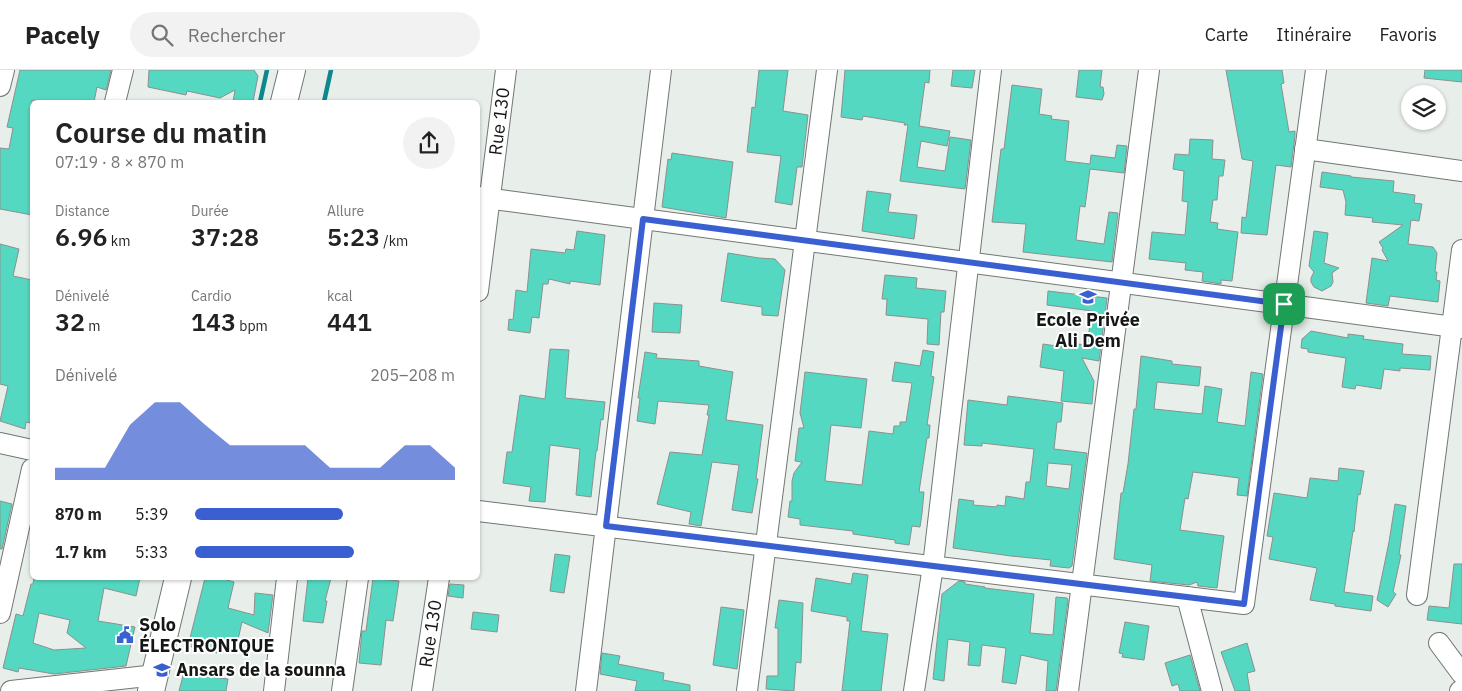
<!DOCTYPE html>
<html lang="fr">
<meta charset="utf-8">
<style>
body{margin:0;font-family:"IBM Plex Sans",sans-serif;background:#f2f2f2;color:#222;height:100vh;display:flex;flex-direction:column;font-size:19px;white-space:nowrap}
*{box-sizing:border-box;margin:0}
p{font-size:16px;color:#767676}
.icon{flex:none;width:28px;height:28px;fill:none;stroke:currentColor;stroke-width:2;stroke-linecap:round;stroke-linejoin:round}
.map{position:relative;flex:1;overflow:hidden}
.sheet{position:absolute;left:30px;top:30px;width:450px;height:480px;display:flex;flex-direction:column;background:#fff;border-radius:8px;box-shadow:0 1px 4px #0004}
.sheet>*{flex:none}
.controls{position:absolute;left:1401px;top:15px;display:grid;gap:10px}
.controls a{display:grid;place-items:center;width:45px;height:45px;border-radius:50%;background:#fff;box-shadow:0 1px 4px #0004;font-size:25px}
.pin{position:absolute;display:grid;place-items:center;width:42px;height:42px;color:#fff;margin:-21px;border-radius:10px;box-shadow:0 2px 8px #0006}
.round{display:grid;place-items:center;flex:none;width:52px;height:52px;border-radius:26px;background:#f2f2f2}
.overview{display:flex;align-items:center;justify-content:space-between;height:85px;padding:0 25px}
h1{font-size:28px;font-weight:600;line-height:38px}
.metrics{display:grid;grid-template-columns:repeat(3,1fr);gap:8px;height:85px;padding:5px 25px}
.metrics div{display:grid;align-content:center}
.metrics b{font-size:25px;font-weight:600}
.metrics small{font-size:14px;font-weight:400}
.metrics p{font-size:14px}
.chart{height:140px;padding:10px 25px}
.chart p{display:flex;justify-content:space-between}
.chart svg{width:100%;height:90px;margin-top:5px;fill:#3a5fd0;opacity:.7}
ul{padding:0 25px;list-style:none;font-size:16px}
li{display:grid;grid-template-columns:80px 60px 1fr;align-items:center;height:38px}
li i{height:12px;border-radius:6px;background:#3a5fd0}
header{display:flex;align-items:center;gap:30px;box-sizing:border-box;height:70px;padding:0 25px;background:#fff;border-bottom:1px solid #e0e0e0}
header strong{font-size:24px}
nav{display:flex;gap:28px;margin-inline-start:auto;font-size:18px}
.search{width:350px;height:45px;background:#f2f2f2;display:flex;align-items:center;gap:12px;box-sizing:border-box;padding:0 18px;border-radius:28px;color:#767676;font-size:19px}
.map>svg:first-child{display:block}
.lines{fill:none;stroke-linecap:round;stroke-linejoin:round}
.stream{stroke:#0e888d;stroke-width:4.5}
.building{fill:#55d8c1;stroke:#8a918f;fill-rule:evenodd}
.minor-casing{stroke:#717773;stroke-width:22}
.major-casing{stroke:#717773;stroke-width:28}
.minor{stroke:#fff;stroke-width:20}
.major{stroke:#fff;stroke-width:26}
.route-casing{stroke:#fff;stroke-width:10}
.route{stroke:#3a5fd0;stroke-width:6}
.labels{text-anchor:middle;stroke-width:4;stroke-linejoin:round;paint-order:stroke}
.street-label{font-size:18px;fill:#141715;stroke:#fff}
.poi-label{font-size:18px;font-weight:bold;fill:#141715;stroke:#fff;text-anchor:start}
</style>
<header>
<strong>Pacely</strong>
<div class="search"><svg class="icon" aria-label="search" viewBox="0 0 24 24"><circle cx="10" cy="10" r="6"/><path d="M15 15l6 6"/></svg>Rechercher</div>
<nav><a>Carte</a><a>Itinéraire</a><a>Favoris</a></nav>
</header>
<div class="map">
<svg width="1462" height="621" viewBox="0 0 1462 621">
<rect width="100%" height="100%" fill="#e8efea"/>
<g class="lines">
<g class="stream">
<polyline points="260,32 267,0"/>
<polyline points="324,32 331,0"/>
</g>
</g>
<g class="building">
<polygon points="20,0 111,0 106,20 97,17 94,32 45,32 32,30 32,145 0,139 0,78 9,79 13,58 7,57"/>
<polygon points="149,0 254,0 258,6 253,32 233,32 235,20 220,28 187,21 186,25 148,17"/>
<polygon points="759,0 788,0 783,41 808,45 802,97 797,97 792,135 775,132 781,86 747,82 752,37 755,38"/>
<polygon points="845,0 930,0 929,13 925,12 919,56 950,61 947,76 921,71 917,97 945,101 950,67 971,70 965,119 900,111 908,55 904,55 905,53 863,46 862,50 841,47"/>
<polygon points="953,0 975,0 972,18 951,16"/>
<polygon points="1079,0 1102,0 1100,17 1103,17 1104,24 1102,30 1076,27"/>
<polygon points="1226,0 1282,0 1284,13 1281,14 1289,62 1295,61 1295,66 1291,97 1276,95 1267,165 1241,163 1242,147 1246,148 1253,91 1242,89"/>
<polygon points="1425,0 1462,0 1462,12 1424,8"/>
<polygon points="1012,15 1042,19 1039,44 1052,46 1051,49 1069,51 1065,91 1090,94 1091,85 1115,88 1117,75 1127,76 1124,103 1090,99 1085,137 1080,136 1076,170 1104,174 1109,142 1118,143 1112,192 1023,182 1026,154 992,152 1001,79 1004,79"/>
<polygon points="1190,69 1213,70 1212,89 1225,90 1223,106 1219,106 1217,130 1213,130 1210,152 1218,153 1217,159 1238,162 1232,211 1221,210 1221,214 1202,211 1203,202 1185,200 1186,193 1149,189 1152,162 1185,165 1188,132 1182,131 1184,101 1173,99 1175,84 1189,85"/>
<polygon points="672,83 733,92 726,148 662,137 668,89 671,90"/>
<polygon points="1322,102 1351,106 1351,107 1394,111 1393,122 1415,125 1414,133 1422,134 1419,151 1411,150 1408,174 1433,177 1437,183 1435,202 1437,202 1436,210 1440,211 1438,232 1390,226 1388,236 1366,233 1372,188 1388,191 1382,180 1383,178 1379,172 1403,155 1372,152 1373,148 1345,145 1346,132 1343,120 1320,117"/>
<polygon points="867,121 891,124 888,142 917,145 914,169 862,161"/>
<polygon points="577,161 605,165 600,215 570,211 570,214 549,209 548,214 543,214 539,248 532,247 530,263 508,260 509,249 513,250 516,220 527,222 531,179 565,183 566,179 574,180"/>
<polygon points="1314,161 1328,163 1324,193 1339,198 1332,203 1333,212 1331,216 1322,221 1314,217 1311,212 1311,208 1314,202 1309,196"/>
<polygon points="0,174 19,179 13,206 32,210 32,343 30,353 26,352 25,359 0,351 8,316 0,314"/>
<polygon points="728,183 759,188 775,189 785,200 778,246 762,245 762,237 721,231"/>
<polygon points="885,205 917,208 916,218 946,221 944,242 941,242 939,275 927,274 928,249 886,245 887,229 882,229"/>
<polygon points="1048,221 1107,228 1099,291 1082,288 1094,311 1092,334 1061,331 1064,301 1040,297 1043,274 1076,279 1077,274 1087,275 1092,241 1047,235"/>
<polygon points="654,233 682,235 680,263 652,262"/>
<polygon points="1311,261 1348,268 1348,264 1364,266 1363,269 1403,274 1402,284 1431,286 1430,300 1400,298 1400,301 1384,299 1381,319 1356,315 1355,319 1342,317 1346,288 1308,282 1308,279 1301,278 1302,269"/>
<polygon points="550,279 569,280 565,328 605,332 603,350 601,349 597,381 596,381 591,427 576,425 580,379 550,375 545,432 529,431 531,417 503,413 507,382 512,382 520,325 545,329"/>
<polygon points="923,280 934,282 931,306 934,307 927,355 930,355 929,368 927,368 919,422 924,422 922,443 920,457 912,456 909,475 895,473 895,470 853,464 853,461 800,455 800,449 788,447 790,431 792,431 792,411 794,403 802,392 795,391 799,358 804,358 800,343 805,302 867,309 861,358 831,355 825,411 862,415 869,361 893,364 894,356 900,356 900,352 906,352 912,313 892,311 895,292 920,296"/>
<polygon points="645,282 657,284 656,288 699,291 699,296 733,302 726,350 763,355 756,409 758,409 752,443 732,440 739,395 712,392 701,456 689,454 691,442 657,434 670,382 702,385 709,345 707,345 709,335 658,331 655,354 637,351 640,328 638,328"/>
<polygon points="1141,286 1172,291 1172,294 1201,297 1199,316 1157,312 1154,339 1202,344 1205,316 1222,319 1217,352 1245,356 1251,302 1263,304 1247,426 1237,425 1239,408 1193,402 1188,429 1185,428 1180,460 1224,466 1217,518 1198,516 1197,512 1189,515 1150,511 1152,495 1114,489 1121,423 1123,423 1128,394 1134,339 1136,339"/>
<path d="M1008,326L1063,333L1061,352H1057L1054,379L1087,383L1072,496L1069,498L1050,496L1051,490L1011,486L953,478L959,429L974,431L973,435L997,437V435L1005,436L1006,426L1024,429L1026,412H1030L1034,379L982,373V376L964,375L968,330L1007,335ZM1048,393L1072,395L1069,419L1046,416Z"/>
<polygon points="1339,398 1364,401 1360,425 1358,424 1354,462 1353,461 1344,522 1373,526 1371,541 1335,536 1335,534 1310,530 1317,498 1269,489 1273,467 1267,466 1274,423 1307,428 1310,408 1338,411"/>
<polygon points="0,431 12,434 2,479 0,479"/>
<polygon points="1395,434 1406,436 1399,485 1401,485 1393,522 1396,524 1388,537 1377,530 1389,472"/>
<polygon points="555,484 570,486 564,523 550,521"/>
<polygon points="1454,494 1462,494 1462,554 1427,550 1429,536 1449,538"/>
<polygon points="853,503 868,505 861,561 888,564 881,621 842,621 850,551 847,551 847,547 811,541 816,508 851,514"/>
<path d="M34,508H140L136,526L104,518L98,551L135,557L126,596L54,604L19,598L18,602L3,598L16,544L23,546L31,514H33ZM39,543L70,550L67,563L86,578L54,580L33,573Z"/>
<polygon points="205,508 228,508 227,510 234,512 228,538 254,545 255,523 273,525 268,563 242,552 237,574 220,570 217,583 188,576"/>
<polygon points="308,508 331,508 325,531 327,531 323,553 303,551"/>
<polygon points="373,508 399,511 393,551 386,550 381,595 359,593 362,561 366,561"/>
<polygon points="959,511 965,512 965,514 985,517 985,518 1034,524 1030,563 1053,565 1056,527 1067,528 1068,530 1056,621 1046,621 1048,591 1021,585 1016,614 1002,612 1006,578 982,575 980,596 968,595 970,572 948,569 944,611 933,609 942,524"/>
<polygon points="450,514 464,515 463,528 448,526"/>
<polygon points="779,530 803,533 801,593 796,592 794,621 766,619 767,606 778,606 778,558 775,558"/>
<polygon points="721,537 744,540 737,599 713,595"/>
<polygon points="473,542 499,545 497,562 471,559"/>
<polygon points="1125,552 1149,556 1144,590 1122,587 1123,584 1119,583"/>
<polygon points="1247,573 1255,601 1247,603 1250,621 1235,621 1221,582"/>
<polygon points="602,583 620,586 618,594 664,603 663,610 690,615 690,621 635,621 637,611 600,604"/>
<polygon points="1190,585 1200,621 1180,621 1178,614 1172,616 1165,593"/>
<polygon points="184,602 202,606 228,609 226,621 179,621"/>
</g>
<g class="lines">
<g class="minor-casing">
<g id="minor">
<polyline points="0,16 4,0"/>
<polyline points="115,32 123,0"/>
<polyline points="1305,79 1462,101"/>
<polyline points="478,127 1462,258"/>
<path id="s1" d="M478,221L506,0"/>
<polyline points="0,373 32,380"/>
<polyline points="478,441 1244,534 1316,0"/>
<polyline points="1417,525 1462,180"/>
<polyline points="1187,527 1212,621"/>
<polyline points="0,543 32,399"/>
<polyline points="1439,573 1462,604"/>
<polyline points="11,621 156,605"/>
<polyline points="274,621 287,508"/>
<polyline points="342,621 358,508"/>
<path id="s2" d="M422,621L439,508"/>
<polyline points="586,621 661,0"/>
<polyline points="747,621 827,0"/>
<polyline points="914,621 933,496 991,0"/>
<polyline points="1068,621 1149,0"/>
<polyline points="1460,621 1462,620"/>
</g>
</g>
<g class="major-casing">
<g id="major">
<polyline points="284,32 292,0"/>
<polyline points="151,621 178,508"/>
</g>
</g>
<use href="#minor" class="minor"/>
<use href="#major" class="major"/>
</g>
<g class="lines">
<g class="route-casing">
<polygon id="route" points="643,149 1284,234 1244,534 606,456"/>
</g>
<use href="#route" class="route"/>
</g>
<defs>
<g id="school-bare" transform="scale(1.35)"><path d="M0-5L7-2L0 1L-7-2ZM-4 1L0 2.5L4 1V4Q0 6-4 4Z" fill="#3a5fd0" stroke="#fff" stroke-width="2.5" paint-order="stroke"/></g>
<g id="civic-bare" transform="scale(1.35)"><path d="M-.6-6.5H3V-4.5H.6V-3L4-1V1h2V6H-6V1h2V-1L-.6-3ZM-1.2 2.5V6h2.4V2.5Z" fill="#3a5fd0" stroke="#fff" stroke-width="2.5" paint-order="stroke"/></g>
</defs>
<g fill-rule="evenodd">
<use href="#school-bare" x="1088" y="227"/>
<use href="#civic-bare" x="125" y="565"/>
<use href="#school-bare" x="162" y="600"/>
</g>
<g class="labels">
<g class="street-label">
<text dy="6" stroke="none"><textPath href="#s1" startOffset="171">Rue 130</textPath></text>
<text dy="6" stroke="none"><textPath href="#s2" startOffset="58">Rue 130</textPath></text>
</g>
<g class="poi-label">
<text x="1088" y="256" text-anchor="middle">Ecole Privée<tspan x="1088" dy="21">Ali Dem</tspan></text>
<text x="139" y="561">Solo<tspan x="139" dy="21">ÉLECTRONIQUE</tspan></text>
<text x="176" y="606">Ansars de la sounna</text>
</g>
</g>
</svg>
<div class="controls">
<a><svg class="icon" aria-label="layers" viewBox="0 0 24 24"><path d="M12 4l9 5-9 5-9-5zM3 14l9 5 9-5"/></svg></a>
</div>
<div class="pin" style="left:1284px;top:234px;background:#1e9e55"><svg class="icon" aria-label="arrive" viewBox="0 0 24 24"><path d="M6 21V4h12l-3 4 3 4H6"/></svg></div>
<section class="sheet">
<div class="overview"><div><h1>Course du matin</h1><p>07:19 · 8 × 870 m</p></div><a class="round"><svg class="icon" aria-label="share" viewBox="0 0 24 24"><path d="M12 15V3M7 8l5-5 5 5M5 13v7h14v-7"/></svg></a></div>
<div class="metrics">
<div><p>Distance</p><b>6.96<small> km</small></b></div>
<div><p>Durée</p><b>37:28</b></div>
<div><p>Allure</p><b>5:23<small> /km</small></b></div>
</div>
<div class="metrics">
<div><p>Dénivelé</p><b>32<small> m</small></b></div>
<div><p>Cardio</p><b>143<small> bpm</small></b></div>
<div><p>kcal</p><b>441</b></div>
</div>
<div class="chart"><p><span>Dénivelé</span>205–208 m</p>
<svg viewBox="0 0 160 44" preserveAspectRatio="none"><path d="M0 44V38L10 38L20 38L30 17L40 6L50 6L60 17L70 27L80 27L90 27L100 27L110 38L120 38L130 38L140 27L150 27L160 38V44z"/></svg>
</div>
<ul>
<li><b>870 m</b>5:39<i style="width:57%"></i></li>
<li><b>1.7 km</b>5:33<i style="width:61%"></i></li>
</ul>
</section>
</div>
